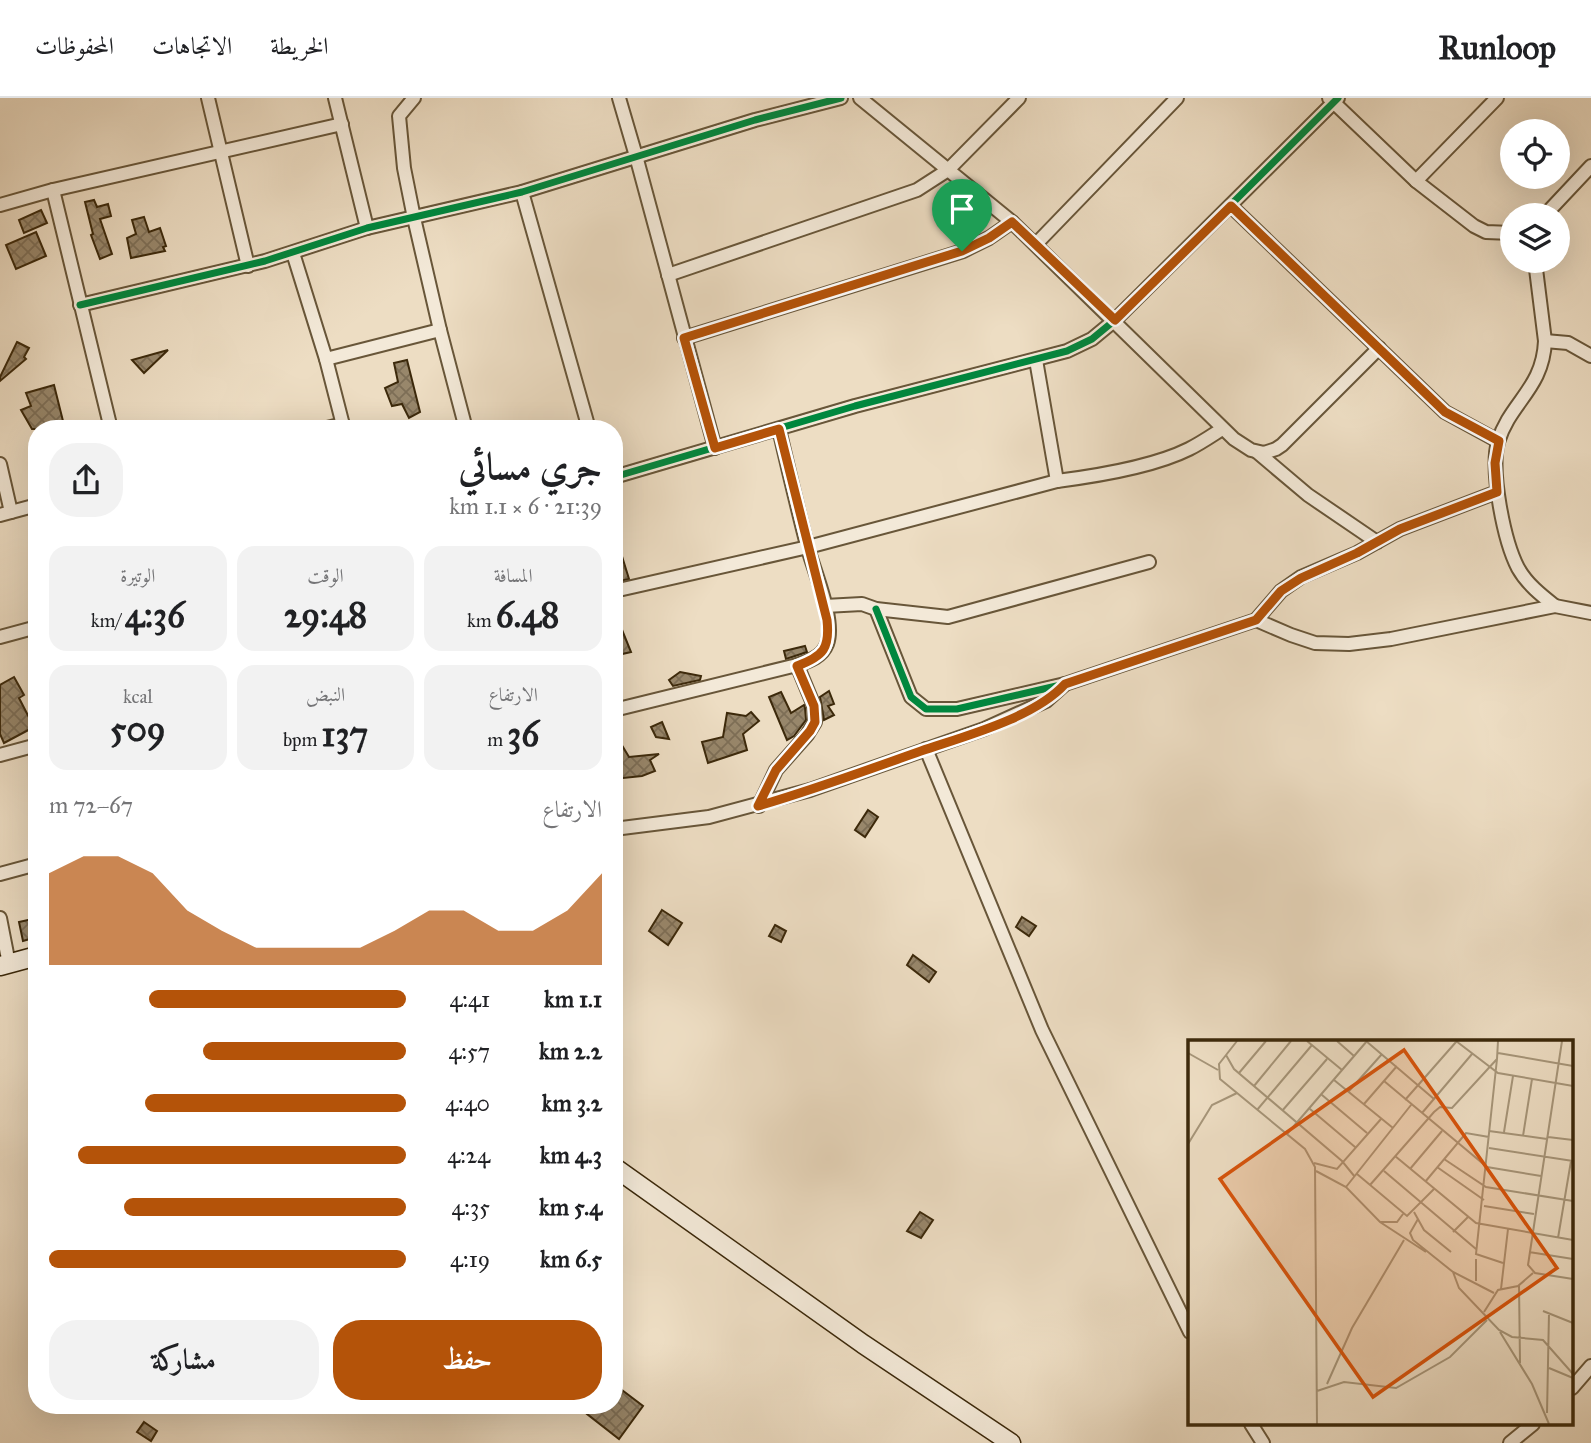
<!DOCTYPE html>
<html lang="ar">
<meta charset="utf-8">
<style>
body{margin:0;font-family:"IM FELL Great Primer",Amiri,serif;background:#f2f2f2;color:#202124;direction:rtl;height:100vh;display:flex;flex-direction:column;font-size:26px;white-space:nowrap}
*{box-sizing:border-box;margin:0}
p{font-size:23px;color:#757577}
.icon{flex:none;width:38px;height:38px;fill:none;stroke:currentColor;stroke-width:2;stroke-linecap:round;stroke-linejoin:round}
.map{position:relative;flex:1;overflow:hidden;direction:ltr}
.side{position:absolute;left:28px;top:322px;width:595px;height:994px;display:flex;flex-direction:column;background:#fff;border-radius:28px;box-shadow:0 7px 28px #0002;direction:rtl}
.side>*{flex:none}
.tools{position:absolute;left:1500px;top:21px;display:grid;gap:14px}
.tools a{display:grid;place-items:center;width:70px;height:70px;border-radius:50%;background:#fff;box-shadow:0 7px 28px #0002;font-size:35px}
.pin{position:absolute;display:grid;place-items:center;width:60px;height:60px;color:#fff;margin:-72px -30px;border-radius:50% 50% 50% 0;rotate:-45deg;box-shadow:0 0 7px #0007}
.pin .icon{rotate:45deg}
.round{display:grid;place-items:center;flex:none;width:74px;height:74px;border-radius:28px;background:#f2f2f2}
.overview{display:flex;align-items:center;justify-content:space-between;height:119px;padding:0 21px}
h1{font-size:38px;font-weight:800;line-height:52px}
.metrics{display:grid;grid-template-columns:repeat(3,1fr);gap:10px;height:119px;padding:7px 21px}
.metrics div{display:grid;align-content:center;border-radius:18px;background:#f2f2f2;text-align:center}
.metrics b{font-size:35px;font-weight:800}
.metrics small{font-size:19px;font-weight:400}
.metrics p{font-size:19px}
.chart{height:196px;padding:14px 21px}
.chart p{display:flex;justify-content:space-between}
.chart svg{width:100%;height:126px;margin-top:7px;fill:#b45309;opacity:.7}
.button{display:flex;gap:14px;margin-top:auto;padding:14px 21px}
.button a{flex:1;height:80px;border-radius:28px;background:#b45309;color:#fff;font-size:28px;font-weight:800;line-height:80px;text-align:center}
.button a+a{background:#f2f2f2;color:#202124}
ul{padding:0 21px;list-style:none;font-size:23px}
li{display:grid;grid-template-columns:112px 84px 1fr;align-items:center;height:52px}
li i{height:18px;border-radius:9px;background:#b45309}
header{display:flex;align-items:center;gap:42px;box-sizing:border-box;height:98px;padding:0 35px;background:#fff;border-bottom:2px solid #e0e0e0}
header strong{font-size:33px}
nav{display:flex;gap:38px;margin-inline-start:auto;font-size:24px}
.map>svg:first-child{display:block}
.building{fill:url(#building-cross-hatch);stroke:#3c290b;stroke-width:2}
.lines{fill:none;stroke-linecap:round;stroke-linejoin:round}
.street-casing{stroke:#685639;stroke-width:16}
.secondary-casing{stroke:#3c290b;stroke-width:21}
.street{stroke:#f3e9d8;stroke-width:12}
.secondary{stroke:#f3e9d8;stroke-width:18}
.cycleway-casing{stroke:#f3e9d8;stroke-width:11}
.cycleway{stroke:#00873e;stroke-width:7}
.route-casing{stroke:#fff;stroke-width:14}
.route{stroke:#b45309;stroke-width:9}
.inset-road{fill:none;stroke:#a69579;stroke-width:2}
.view{fill:#d7540c;fill-opacity:0.15;stroke:#d7540c;stroke-width:3.5}
.inset-edge{fill:none;stroke:#3c290b;stroke-width:3.5}
</style>
<header>
<strong>Runloop</strong>
<nav><a>الخريطة</a><a>الاتجاهات</a><a>المحفوظات</a></nav>
</header>
<div class="map">
<svg width="1591" height="1345" viewBox="0 0 1591 1345">
<defs>
<pattern id="building-cross-hatch" width="8" height="8" patternUnits="userSpaceOnUse" patternTransform="scale(1.75)"><rect width="8" height="8" fill="#98876b"/><path d="M0 0l8 8M0 8l8-8" fill="none" stroke="#7d6e56"/></pattern>
</defs>
<rect width="100%" height="100%" fill="#edddc3"/>
<filter id="stains"><feTurbulence type="fractalNoise" baseFrequency=".00286" numOctaves="4"/><feColorMatrix values="0 0 0 0 .2 0 0 0 0 .09 0 0 0 0 .02 0 0 0 .5 -.17"/></filter>
<radialGradient id="worn" r=".72"><stop offset=".6" stop-color="#630" stop-opacity="0"/><stop offset="1" stop-color="#630" stop-opacity=".3"/></radialGradient>
<g class="building">
<polygon points="94,102 97,109 108,106 111,118 100,121 112,156 100,161 91,137 93,136 85,104"/>
<polygon points="41,112 47,125 24,135 19,122"/>
<polygon points="144,119 149,134 160,130 166,148 163,149 165,153 131,160 127,140 136,136 132,122"/>
<polygon points="36,134 46,158 16,171 6,147"/>
<polygon points="17,244 29,250 24,259 26,261 0,283 0,279"/>
<polygon points="168,252 144,275 132,262"/>
<polygon points="407,262 420,314 409,320 402,306 392,308 385,290 398,284 394,265"/>
<polygon points="54,287 65,331 32,331 21,312 31,308 26,295"/>
<polygon points="617,442 629,481 616,484 614,443"/>
<polygon points="614,512 631,554 614,558"/>
<polygon points="805,548 807,554 786,561 784,553"/>
<polygon points="680,574 701,578 700,582 673,588 669,582"/>
<polygon points="14,579 24,597 19,600 34,629 4,645 0,636 0,587"/>
<polygon points="829,593 834,606 828,608 834,617 824,622 820,599"/>
<polygon points="781,594 791,615 804,607 805,610 806,622 794,638 787,642 769,599"/>
<polygon points="751,614 759,623 743,636 747,652 708,665 702,644 723,639 727,615 746,618"/>
<polygon points="662,624 669,641 656,639 651,629"/>
<polygon points="614,634 629,659 659,656 650,662 655,673 642,678 614,681"/>
<polygon points="868,712 878,719 865,739 855,732"/>
<polygon points="662,812 682,825 668,847 649,833"/>
<polygon points="1022,819 1036,828 1029,838 1016,829"/>
<polygon points="37,820 37,839 23,843 19,824"/>
<polygon points="775,827 786,833 781,844 769,838"/>
<polygon points="913,857 936,874 929,884 907,867"/>
<polygon points="920,1114 933,1122 921,1140 907,1133"/>
<polygon points="614,1286 643,1308 619,1341 587,1316 594,1307 614,1307"/>
<polygon points="144,1324 157,1333 151,1343 137,1334"/>
</g>
<g class="lines">
<g class="street-casing">
<g id="street">
<polyline points="208,0 248,168"/>
<polyline points="335,0 367,130"/>
<polyline points="414,0 399,18 404,70 414,120 440,232 466,331"/>
<polyline points="619,0 636,58 715,350"/>
<polyline points="860,0 1012,124 1234,341 1251,352 1264,355 1276,351 1282,347 1379,250"/>
<polyline points="1329,0 1416,83 1474,128 1486,134 1512,135"/>
<polyline points="1416,83 1497,0"/>
<polyline points="53,92 111,331"/>
<polyline points="522,94 589,331"/>
<polyline points="0,107 53,92 342,26"/>
<polyline points="1231,108 1445,314 1498,343"/>
<polyline points="1545,117 1591,68"/>
<polyline points="1036,146 1177,0"/>
<polyline points="293,155 326,261 344,331"/>
<path d="M1535,163L1545,243C1543,291 1510,304 1498,344C1490,373 1504,443 1518,470C1527,486 1541,497 1555,508"/>
<polyline points="668,177 917,92 948,72 1019,0"/>
<polyline points="80,207 265,163 367,130 522,94 755,22 841,0"/>
<polyline points="684,240 963,153 989,140 1012,124"/>
<polyline points="1545,243 1568,245 1591,258"/>
<polyline points="326,261 440,232"/>
<polyline points="1036,262 1057,383"/>
<polyline points="323,331 343,326"/>
<polyline points="1257,354 1308,397 1377,444"/>
<polyline points="0,366 11,414"/>
<polyline points="614,379 855,308 1067,253 1092,241 1115,222 1338,0"/>
<polyline points="0,417 37,407"/>
<path d="M614,493L808,449L1057,383C1096,378 1155,368 1189,351C1201,345 1211,338 1222,331"/>
<polyline points="825,508 862,506 876,511 948,519 1149,464"/>
<polyline points="876,511 911,599 926,611 957,611 1065,586 1256,522 1281,493 1301,479 1357,455 1400,431 1497,394"/>
<polyline points="1256,522 1291,537 1315,545 1349,546 1391,541 1555,508 1591,515"/>
<polyline points="0,539 37,529"/>
<path d="M614,612L797,567C809,563 822,559 827,546C836,522 813,471 807,447C797,408 788,370 779,331"/>
<polyline points="926,651 1042,932 1190,1234"/>
<polyline points="0,657 37,647"/>
<polyline points="759,708 776,672 807,637 815,624 814,608 797,567"/>
<polyline points="614,731 709,719 810,692 984,631 1046,603 1065,586"/>
<polyline points="0,776 37,766"/>
<polyline points="0,820 9,866"/>
<polyline points="1572,1290 1591,1268"/>
<polyline points="1251,1326 1263,1345"/>
<polyline points="1510,1345 1533,1326"/>
</g>
</g>
<g class="secondary-casing">
<g id="secondary">
<polyline points="0,868 37,858"/>
<polyline points="614,1069 863,1246 1011,1345"/>
</g>
</g>
<use href="#street" class="street"/>
<use href="#secondary" class="secondary"/>
<g class="cycleway-casing">
<g id="cycleway">
<polyline points="80,207 265,163 367,130 522,94 755,22 841,0"/>
<polyline points="614,379 855,308 1067,253 1092,241 1115,222 1338,0"/>
<polyline points="876,511 911,599 926,611 957,611 1065,586 1256,522 1281,493 1301,479 1357,455 1400,431 1497,394"/>
</g>
</g>
<use href="#cycleway" class="cycleway"/>
</g>
<g class="lines">
<g class="route-casing">
<path id="route" d="M1231,108L1445,314L1499,343L1495,365L1497,394L1400,431L1357,455L1301,480L1281,493L1256,522L1065,586C1034,620 965,638 921,653C867,672 813,692 758,708L776,672L810,633L815,624L814,608L797,568C824,558 830,550 827,522L779,331L715,350L684,240L962,153L989,140L1012,124L1115,222Z"/>
</g>
<use href="#route" class="route"/>
</g>
<g transform="translate(1188 942)">
<rect width="385" height="385" fill="#edddc3"/>
<path class="inset-road" d="M49,1L31,24L32,39L117,109L127,127L129,384M119,1L154,30M149,1L166,16M178,1L246,59M268,1L310,33L385,46M374,1L340,225L347,233L385,239M0,13L30,30M310,13L385,26M38,15L46,29L154,121L167,137M309,19L288,214L315,223M51,33L78,1M146,40L205,88M196,41L299,127L353,136M66,46L103,1M161,51L194,14M134,55L179,93M217,60L268,2M176,64L209,26M122,69L167,107M69,70L124,5M94,71L139,19M234,73L284,14M301,91L359,99M316,92L325,36M99,94L179,1M335,96L344,39M360,97L385,100M0,104L24,65L49,53M301,108L385,121M207,116L288,183L385,200M256,119L298,147L385,161M126,123L149,129L193,79M249,127L296,160M222,129L254,91M128,131L158,147L192,182L238,212M196,131L288,209M169,134L219,176L246,149M237,142L278,93L301,97M182,145L246,72L252,67L264,68L309,19L310,1M158,147L223,65M296,166L346,174M226,172L236,190L263,212M230,179L222,193L225,200L265,232L306,253M192,182H209L215,174M265,192L280,177M370,198L383,121M341,212L385,219M265,232L271,248L311,290L324,297L355,300L385,334M288,241V219M331,245L332,323M313,249L320,189M355,271L385,283M296,272L310,250L330,246L345,233M312,292L344,344L361,384M361,328L385,338M139,344L164,288L216,200M129,351L156,342L208,348L262,317L299,280M359,373L361,273"/>
<path class="view" d="M216,10L369,228L185,357L32,139Z"/>
<rect width="385" height="385" class="inset-edge"/>
</g>
<rect width="100%" height="100%" filter="url(#stains)"/>
<rect width="100%" height="100%" fill="url(#worn)"/>
</svg>
<div class="tools">
<a><svg class="icon" aria-label="locate" viewBox="0 0 24 24"><circle cx="12" cy="12" r="6"/><path d="M12 2v4M12 18v4M2 12h4M18 12h4"/></svg></a>
<a><svg class="icon" aria-label="layers" viewBox="0 0 24 24"><path d="M12 4l9 5-9 5-9-5zM3 14l9 5 9-5"/></svg></a>
</div>
<div class="pin" style="left:962px;top:153px;background:#1e9e55"><svg class="icon" aria-label="arrive" viewBox="0 0 24 24"><path d="M6 21V4h12l-3 4 3 4H6"/></svg></div>
<section class="side">
<div class="overview"><div><h1>جري مسائي</h1><p>21:39 · 6 × 1.1 km</p></div><a class="round"><svg class="icon" aria-label="share" viewBox="0 0 24 24"><path d="M12 15V3M7 8l5-5 5 5M5 13v7h14v-7"/></svg></a></div>
<div class="metrics">
<div><p>المسافة</p><b>6.48<small> km</small></b></div>
<div><p>الوقت</p><b>29:48</b></div>
<div><p>الوتيرة</p><b>4:36<small> /km</small></b></div>
</div>
<div class="metrics">
<div><p>الارتفاع</p><b>36<small> m</small></b></div>
<div><p>النبض</p><b>137<small> bpm</small></b></div>
<div><p>kcal</p><b>509</b></div>
</div>
<div class="chart"><p><span>الارتفاع</span>67–72 m</p>
<svg viewBox="0 0 160 44" preserveAspectRatio="none"><path d="M0 44V12L10 6L20 6L30 12L40 25L50 32L60 38L70 38L80 38L90 38L100 32L110 25L120 25L130 32L140 32L150 25L160 12V44z"/></svg>
</div>
<ul>
<li><b>1.1 km</b>4:41<i style="width:72%"></i></li>
<li><b>2.2 km</b>4:57<i style="width:57%"></i></li>
<li><b>3.2 km</b>4:40<i style="width:73%"></i></li>
<li><b>4.3 km</b>4:24<i style="width:92%"></i></li>
<li><b>5.4 km</b>4:35<i style="width:79%"></i></li>
<li><b>6.5 km</b>4:19<i style="width:100%"></i></li>
</ul>
<div class="button"><a>حفظ</a><a>مشاركة</a></div>
</section>
</div>
